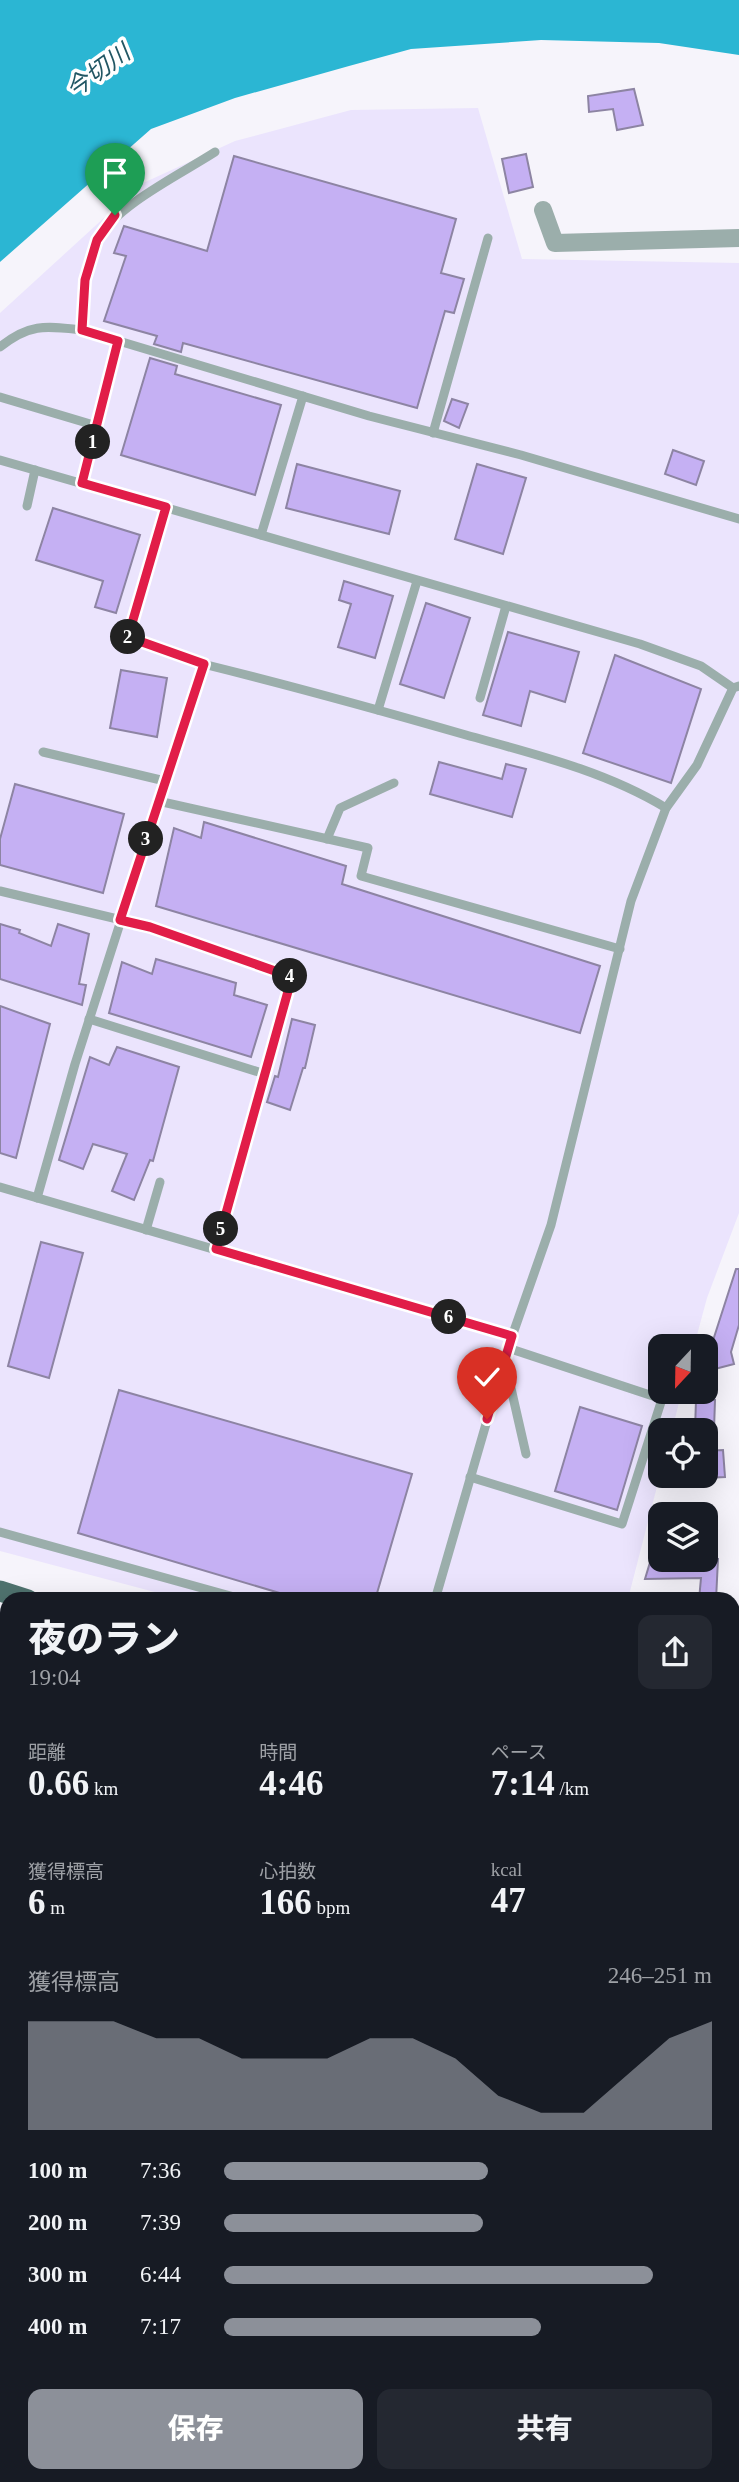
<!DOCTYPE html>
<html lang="ja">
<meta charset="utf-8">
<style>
body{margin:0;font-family:"Times New Roman","Noto Sans JP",serif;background:#242831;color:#f1f3f6;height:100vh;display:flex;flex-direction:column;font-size:26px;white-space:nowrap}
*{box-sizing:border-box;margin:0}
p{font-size:23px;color:#9ea1a6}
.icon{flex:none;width:38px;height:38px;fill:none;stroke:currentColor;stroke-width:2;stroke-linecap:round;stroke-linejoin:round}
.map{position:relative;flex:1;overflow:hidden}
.drawer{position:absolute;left:0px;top:1592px;width:740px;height:891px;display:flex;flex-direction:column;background:#171b24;border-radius:21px 21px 0 0;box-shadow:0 7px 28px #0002}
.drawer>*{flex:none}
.needle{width:46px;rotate:202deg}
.buttons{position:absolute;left:648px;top:1334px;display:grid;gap:14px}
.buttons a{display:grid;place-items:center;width:70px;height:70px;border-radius:14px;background:#171b24;box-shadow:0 7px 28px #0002;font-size:35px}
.pin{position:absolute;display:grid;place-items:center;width:60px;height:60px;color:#fff;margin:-72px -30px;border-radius:50% 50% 50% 0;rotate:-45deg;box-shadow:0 0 7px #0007}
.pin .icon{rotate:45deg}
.km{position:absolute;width:35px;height:35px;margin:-18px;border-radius:50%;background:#222;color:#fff;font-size:19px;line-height:35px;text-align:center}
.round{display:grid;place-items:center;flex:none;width:74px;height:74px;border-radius:14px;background:#242831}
.headline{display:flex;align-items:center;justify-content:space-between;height:119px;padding:0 28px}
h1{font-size:38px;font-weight:800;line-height:52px}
.metrics{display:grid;grid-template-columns:repeat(3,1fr);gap:10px;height:119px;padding:7px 28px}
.metrics div{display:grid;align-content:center}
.metrics b{font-size:35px;font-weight:800}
.metrics small{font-size:19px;font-weight:400}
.metrics p{font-size:19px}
.chart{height:196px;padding:14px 28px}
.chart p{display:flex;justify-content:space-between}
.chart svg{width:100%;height:126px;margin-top:7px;fill:#8c9099;opacity:.7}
.button{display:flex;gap:14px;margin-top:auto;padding:14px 28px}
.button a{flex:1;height:80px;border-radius:14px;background:#8c9099;color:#fff;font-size:28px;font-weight:800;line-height:80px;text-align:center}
.button a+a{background:#242831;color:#f1f3f6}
ul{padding:0 28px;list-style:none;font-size:23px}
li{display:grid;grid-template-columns:112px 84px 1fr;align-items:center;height:52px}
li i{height:18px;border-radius:9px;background:#8c9099}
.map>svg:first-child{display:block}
.built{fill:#ebe4fd}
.water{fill:#2bb6d3}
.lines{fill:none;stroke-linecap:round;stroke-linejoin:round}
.stream{stroke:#2bb6d3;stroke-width:5}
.building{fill:#c5b0f3;stroke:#8d84a3;stroke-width:2}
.service{stroke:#9baeab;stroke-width:9}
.minor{stroke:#9baeab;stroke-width:18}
.tertiary{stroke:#9baeab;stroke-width:21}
.primary{stroke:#4f726e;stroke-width:21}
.route-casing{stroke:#fff;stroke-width:14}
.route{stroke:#e11d48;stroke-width:9}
.labels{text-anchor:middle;stroke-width:7;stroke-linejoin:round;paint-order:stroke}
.water-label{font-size:24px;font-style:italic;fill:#225764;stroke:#fff}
</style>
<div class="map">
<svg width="739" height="2482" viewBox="0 0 739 2482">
<rect width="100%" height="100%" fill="#f6f4fb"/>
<g class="built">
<polygon points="478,108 522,259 739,263 739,1213 707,1298 694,1346 660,1346 660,1391 682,1391 672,1430 660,1430 660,1475 628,1599 181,1599 0,1551 0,313 141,184 235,141 351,110"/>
<polygon points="0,1611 7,1613 7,2476 477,2476 475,2482 0,2482"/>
</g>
<polygon class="water" points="0,0 739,0 739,55 659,43 541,40 411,49 349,66 235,98 151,129 0,262"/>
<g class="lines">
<polyline class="stream" points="529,2482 530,2476"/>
</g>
<g class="building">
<polygon points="634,89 643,125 617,130 613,109 589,112 588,96"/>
<polygon points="526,154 533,187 509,193 502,159"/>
<polygon points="234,156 456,219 441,273 464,279 454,313 445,311 417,408 183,343 181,352 154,344 157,336 104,321 126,256 114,253 124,226 207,251"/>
<polygon points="150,358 177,366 175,374 281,405 255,495 121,455"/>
<polygon points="452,399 468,404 459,428 444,421"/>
<polygon points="673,450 704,461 696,485 665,474"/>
<polygon points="297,464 400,491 389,534 286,508"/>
<polygon points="477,464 526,478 503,554 455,539"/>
<polygon points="53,508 140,535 116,613 95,607 103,581 36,560"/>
<polygon points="344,581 393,596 375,658 338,647 351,604 339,600"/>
<polygon points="426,603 470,618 444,698 400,684"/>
<polygon points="508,632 579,652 565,702 530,691 521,726 483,715"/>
<polygon points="615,655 701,689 671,783 583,753"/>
<polygon points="121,670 167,678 157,737 110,728"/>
<polygon points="439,762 502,779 506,764 526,769 512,817 430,794"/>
<polygon points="15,784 124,814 103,893 0,865 0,839"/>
<polygon points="204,822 346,866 342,884 600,966 580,1033 156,906 174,828 201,838"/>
<polygon points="0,924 20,930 19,933 51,946 58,924 89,934 79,984 86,985 82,1005 0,979"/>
<polygon points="156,959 236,983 234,995 267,1005 251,1057 109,1013 122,962 152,974"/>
<polygon points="0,1006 50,1024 16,1158 0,1153"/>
<polygon points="292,1019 315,1025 305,1068 303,1068 290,1110 267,1102 275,1076 278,1077"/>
<polygon points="117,1047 179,1067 153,1161 150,1160 134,1200 112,1191 127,1154 93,1144 83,1169 59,1160 90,1057 109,1065"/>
<polygon points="41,1242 83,1253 49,1378 8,1366"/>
<polygon points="736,1269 739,1269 739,1325 731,1352 734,1364 711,1370 708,1356"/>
<polygon points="119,1390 412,1474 375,1600 303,1600 78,1533"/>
<polygon points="696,1400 715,1400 714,1430 695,1430"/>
<polygon points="580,1407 642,1426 617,1510 555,1491"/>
<polygon points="723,1450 725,1477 705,1478 705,1451"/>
<polygon points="651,1559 718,1559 716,1600 699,1600 701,1578 645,1579"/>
</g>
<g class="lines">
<g class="service">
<path d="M82,330C84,301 83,266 98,239C117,205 181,174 215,152"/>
<path d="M0,347C30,323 46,326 82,330L369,416L521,455L739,519"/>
<polyline points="0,397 97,426"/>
<polyline points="433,433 488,238"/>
<polyline points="0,460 640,644 701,666 733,688"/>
<polyline points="82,483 118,341"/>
<polyline points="27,506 35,470"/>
<polyline points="261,535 303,396"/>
<path d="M203,664C292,686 379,710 466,735C534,754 605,771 666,808"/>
<polyline points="480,698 506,606"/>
<polyline points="378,710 417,581"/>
<polyline points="43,752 165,781"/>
<polyline points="158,801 368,848 361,876 620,949"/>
<polyline points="327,839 340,808 394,783"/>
<polyline points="0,891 151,927 292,977 216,1249"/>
<polyline points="89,1019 265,1074"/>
<path d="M0,1187C171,1236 342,1285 512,1336"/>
<polyline points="37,1198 75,1064 203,664 128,637 166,507"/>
<polyline points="146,1230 160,1182"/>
<polyline points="505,1362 526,1454"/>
<polyline points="470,1477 622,1524 662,1399 508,1348"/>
<polyline points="0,1532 245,1600"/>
<polyline points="435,1600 508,1348 551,1225 631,901 666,808 697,765 733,688 739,686"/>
<polyline points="0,1674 7,1676"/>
<polyline points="0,1751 7,1726"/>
<polyline points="0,1976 7,1978"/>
<polyline points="0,2260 7,2262"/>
<polyline points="37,2482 38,2476"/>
<polyline points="245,2482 246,2476"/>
</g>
<polyline class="minor" points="543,210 555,243 739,238"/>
<polyline class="tertiary" points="733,2275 739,2307"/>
<g class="primary">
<polyline points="0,1591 28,1600"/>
<polyline points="733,1690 739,1670"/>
<polyline points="733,1797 739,1799"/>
<polyline points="502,2482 504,2476"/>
</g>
</g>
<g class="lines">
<g class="route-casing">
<polyline id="route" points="115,215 97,240 85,280 82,330 118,341 82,483 166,507 128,637 204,664 120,920 150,927 292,977 216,1249 512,1336 487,1419"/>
</g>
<use href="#route" class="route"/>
</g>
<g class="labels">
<g class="water-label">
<text transform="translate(98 71) rotate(-36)" y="8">今切川</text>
</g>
</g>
</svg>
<div class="buttons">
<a><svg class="needle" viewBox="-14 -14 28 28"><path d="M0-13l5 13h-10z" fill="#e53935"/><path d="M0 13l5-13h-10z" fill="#9ea1a6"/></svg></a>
<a><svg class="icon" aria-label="locate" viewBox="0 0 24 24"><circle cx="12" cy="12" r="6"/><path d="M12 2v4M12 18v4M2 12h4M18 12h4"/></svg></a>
<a><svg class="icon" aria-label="layers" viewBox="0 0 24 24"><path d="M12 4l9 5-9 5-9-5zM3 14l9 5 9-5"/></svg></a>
</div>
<div class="pin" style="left:115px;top:215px;background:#1e9e55"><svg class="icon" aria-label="arrive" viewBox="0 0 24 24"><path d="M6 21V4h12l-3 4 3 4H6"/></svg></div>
<div class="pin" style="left:487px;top:1419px;background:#d93025"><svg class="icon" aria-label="check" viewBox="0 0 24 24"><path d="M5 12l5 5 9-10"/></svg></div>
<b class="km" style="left:93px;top:442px">1</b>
<b class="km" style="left:128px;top:637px">2</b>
<b class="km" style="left:146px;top:839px">3</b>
<b class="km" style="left:290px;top:976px">4</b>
<b class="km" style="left:221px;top:1229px">5</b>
<b class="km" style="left:449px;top:1317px">6</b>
<section class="drawer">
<div class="headline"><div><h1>夜のラン</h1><p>19:04</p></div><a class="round"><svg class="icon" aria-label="share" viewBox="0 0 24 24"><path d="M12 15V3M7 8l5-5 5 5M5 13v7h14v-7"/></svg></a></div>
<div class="metrics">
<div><p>距離</p><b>0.66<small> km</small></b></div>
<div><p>時間</p><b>4:46</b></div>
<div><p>ペース</p><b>7:14<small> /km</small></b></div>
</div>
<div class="metrics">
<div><p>獲得標高</p><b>6<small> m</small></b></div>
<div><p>心拍数</p><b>166<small> bpm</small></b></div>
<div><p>kcal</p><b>47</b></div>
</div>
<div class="chart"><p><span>獲得標高</span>246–251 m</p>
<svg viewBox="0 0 160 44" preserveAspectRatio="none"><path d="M0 44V6L10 6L20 6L30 12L40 12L50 19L60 19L70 19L80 12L90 12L100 19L110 32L120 38L130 38L140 25L150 12L160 6V44z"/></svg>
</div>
<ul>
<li><b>100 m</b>7:36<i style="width:54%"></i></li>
<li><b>200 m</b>7:39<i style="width:53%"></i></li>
<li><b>300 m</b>6:44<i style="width:88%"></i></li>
<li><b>400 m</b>7:17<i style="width:65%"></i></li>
</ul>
<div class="button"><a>保存</a><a>共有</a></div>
</section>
</div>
